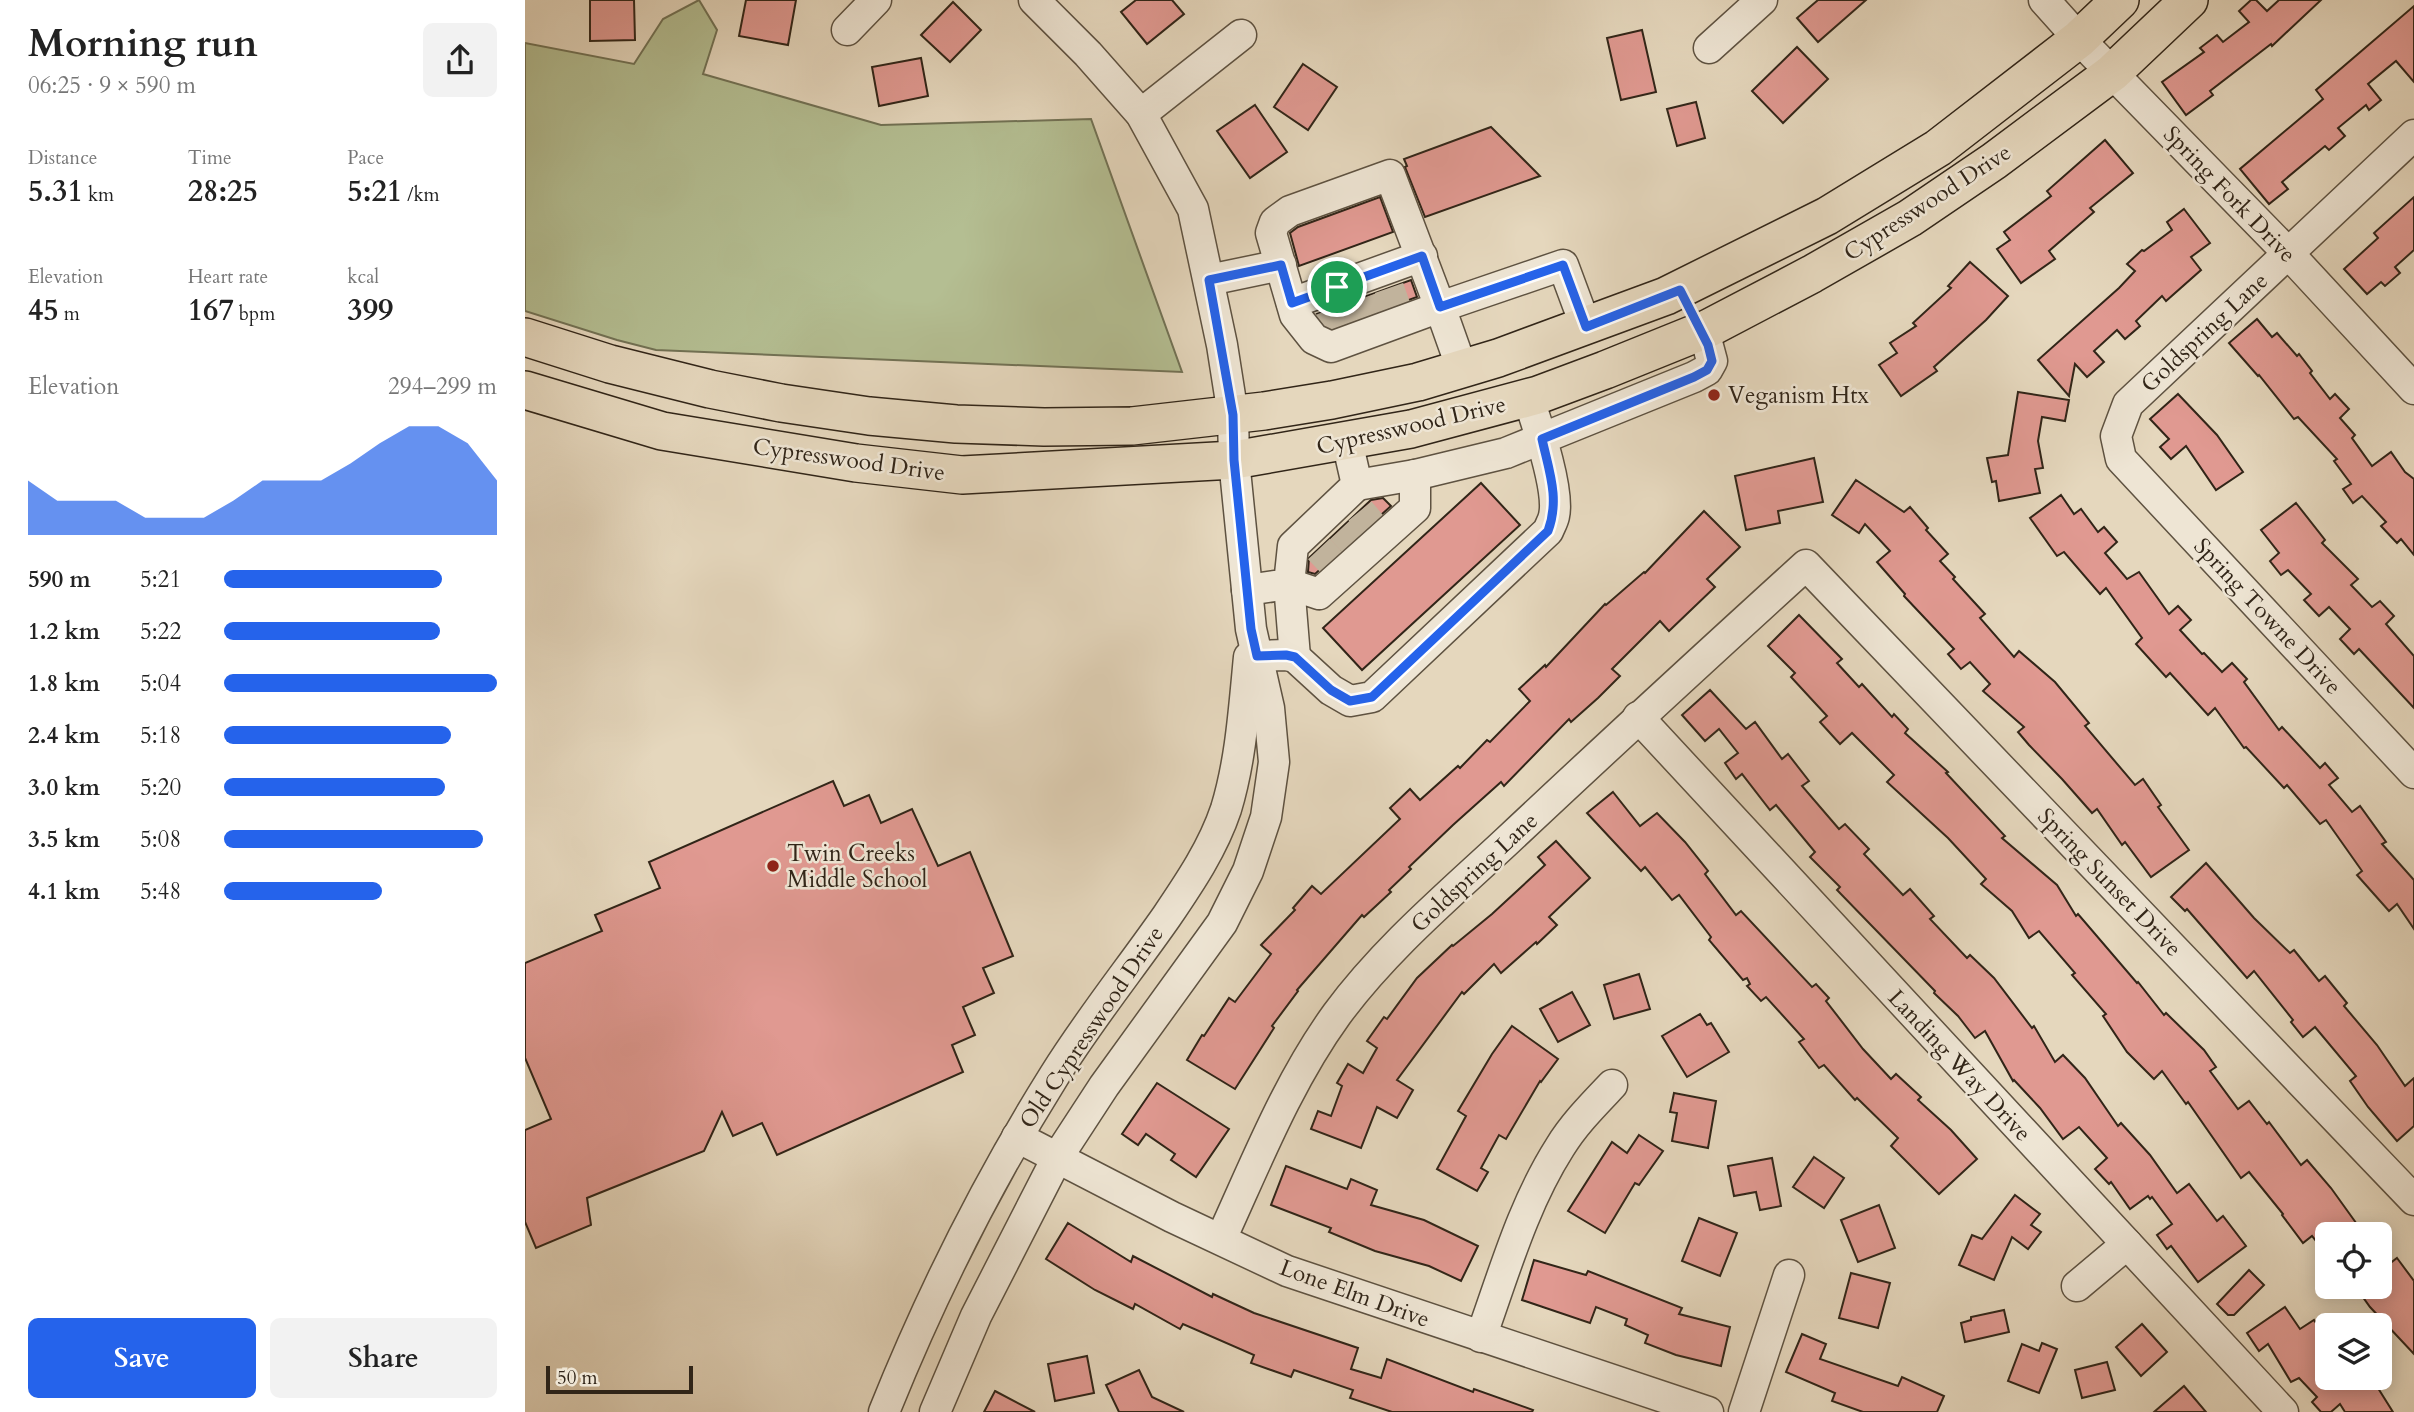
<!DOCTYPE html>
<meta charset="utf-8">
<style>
body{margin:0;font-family:Cardo,serif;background:#f2f2f2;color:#222;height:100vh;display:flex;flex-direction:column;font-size:26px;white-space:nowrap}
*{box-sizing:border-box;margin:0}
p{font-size:23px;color:#767676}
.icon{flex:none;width:38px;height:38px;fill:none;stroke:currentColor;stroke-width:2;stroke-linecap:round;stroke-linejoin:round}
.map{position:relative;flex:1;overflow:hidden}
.drawer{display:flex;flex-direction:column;background:#fff;width:525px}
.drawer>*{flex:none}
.fabs{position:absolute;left:1790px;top:1222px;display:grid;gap:14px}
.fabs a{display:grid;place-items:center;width:77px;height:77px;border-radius:10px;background:#fff;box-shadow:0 4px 18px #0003;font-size:35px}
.scale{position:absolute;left:21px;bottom:18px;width:147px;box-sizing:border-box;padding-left:7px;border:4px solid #312518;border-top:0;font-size:19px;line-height:24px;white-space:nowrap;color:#312518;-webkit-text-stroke:5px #eee5d4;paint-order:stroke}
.pin{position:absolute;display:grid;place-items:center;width:60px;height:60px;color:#fff;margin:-30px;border:4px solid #fff;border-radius:50%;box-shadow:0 2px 7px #0007}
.round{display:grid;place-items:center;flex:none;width:74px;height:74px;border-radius:10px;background:#f2f2f2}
.head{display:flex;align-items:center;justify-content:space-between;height:119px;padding:0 28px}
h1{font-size:38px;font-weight:700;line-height:52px}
.figures{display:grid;grid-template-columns:repeat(3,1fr);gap:10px;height:119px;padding:7px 28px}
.figures div{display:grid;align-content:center}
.figures b{font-size:30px;font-weight:700}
.figures small{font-size:19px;font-weight:400}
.figures p{font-size:19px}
.chart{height:196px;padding:14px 28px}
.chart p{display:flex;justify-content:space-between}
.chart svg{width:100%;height:126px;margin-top:7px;fill:#2563eb;opacity:.7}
.cta{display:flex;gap:14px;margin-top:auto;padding:14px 28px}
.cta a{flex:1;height:80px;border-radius:10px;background:#2563eb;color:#fff;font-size:28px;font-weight:700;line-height:80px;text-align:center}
.cta a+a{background:#f2f2f2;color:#222}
ul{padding:0 28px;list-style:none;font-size:23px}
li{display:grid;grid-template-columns:112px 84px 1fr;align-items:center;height:52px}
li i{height:18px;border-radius:9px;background:#2563eb}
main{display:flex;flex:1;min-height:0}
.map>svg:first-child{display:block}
.green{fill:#b4be92;stroke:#727255;stroke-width:2}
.building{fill:#e09991;stroke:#312518;stroke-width:2}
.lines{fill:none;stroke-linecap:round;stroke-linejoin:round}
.minor-tunnel{stroke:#c1b39c;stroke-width:30;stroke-dasharray:30 15;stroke-linecap:butt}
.minor-casing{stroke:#5e5241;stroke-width:33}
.major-casing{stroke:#312518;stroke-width:40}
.minor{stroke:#eee5d4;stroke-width:30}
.major{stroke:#e5d7bd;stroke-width:37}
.route-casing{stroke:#fff;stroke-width:14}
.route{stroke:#2563eb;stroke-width:9}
.poi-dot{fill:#8f2418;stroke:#eee5d4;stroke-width:2.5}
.labels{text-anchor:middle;stroke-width:5;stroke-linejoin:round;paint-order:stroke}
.street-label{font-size:23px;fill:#312518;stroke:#eee5d4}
.poi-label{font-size:23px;fill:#312518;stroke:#eee5d4;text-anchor:start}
</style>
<main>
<section class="drawer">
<div class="head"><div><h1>Morning run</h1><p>06:25 · 9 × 590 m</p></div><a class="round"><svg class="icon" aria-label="share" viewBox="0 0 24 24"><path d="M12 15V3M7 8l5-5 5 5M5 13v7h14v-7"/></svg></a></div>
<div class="figures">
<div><p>Distance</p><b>5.31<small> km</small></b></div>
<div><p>Time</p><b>28:25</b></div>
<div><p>Pace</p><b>5:21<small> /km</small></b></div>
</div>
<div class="figures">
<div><p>Elevation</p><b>45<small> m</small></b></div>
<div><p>Heart rate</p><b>167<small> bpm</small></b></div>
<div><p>kcal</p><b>399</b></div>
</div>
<div class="chart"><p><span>Elevation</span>294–299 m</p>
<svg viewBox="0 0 160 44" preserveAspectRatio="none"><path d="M0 44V25L10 32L20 32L30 32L40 38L50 38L60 38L70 32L80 25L90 25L100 25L110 19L120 12L130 6L140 6L150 12L160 25V44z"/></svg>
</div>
<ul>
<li><b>590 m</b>5:21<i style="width:80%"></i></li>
<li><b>1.2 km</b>5:22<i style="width:79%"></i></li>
<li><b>1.8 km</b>5:04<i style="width:100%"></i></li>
<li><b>2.4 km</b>5:18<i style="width:83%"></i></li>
<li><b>3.0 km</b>5:20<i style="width:81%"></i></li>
<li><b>3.5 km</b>5:08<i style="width:95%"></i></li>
<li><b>4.1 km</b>5:48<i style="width:58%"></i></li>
</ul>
<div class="cta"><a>Save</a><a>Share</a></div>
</section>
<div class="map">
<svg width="1889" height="1412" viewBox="0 0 1889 1412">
<rect width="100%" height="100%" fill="#e5d7bd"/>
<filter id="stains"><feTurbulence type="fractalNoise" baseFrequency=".00286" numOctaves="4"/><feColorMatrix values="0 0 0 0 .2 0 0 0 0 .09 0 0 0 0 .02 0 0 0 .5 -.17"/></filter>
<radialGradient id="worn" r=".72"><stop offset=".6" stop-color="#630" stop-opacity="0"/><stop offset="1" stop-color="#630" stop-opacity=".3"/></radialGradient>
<polygon class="green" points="174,0 192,30 178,74 356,125 566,119 657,372 131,350 92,340 0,311 0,43 109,64 138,19"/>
<g class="building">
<polygon points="65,0 109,0 110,40 65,41"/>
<polygon points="221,0 271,0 263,45 214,36"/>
<polygon points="611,0 647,0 659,14 622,44 596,12"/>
<polygon points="1293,0 1341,0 1293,42 1272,18"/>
<polygon points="1726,0 1731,0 1742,11 1754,0 1796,0 1747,46 1746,44 1685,91 1688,95 1661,115 1637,82 1679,52 1675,48 1692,35 1698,42 1724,22 1714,11"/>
<polygon points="428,2 456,30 425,62 396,35"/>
<polygon points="1889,6 1889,82 1871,61 1843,84 1856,100 1844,110 1841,105 1813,128 1820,136 1804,150 1800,146 1757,182 1763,189 1744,204 1715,169 1798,99 1791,90"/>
<polygon points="1117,30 1131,92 1096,100 1082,38"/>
<polygon points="1272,47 1303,79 1258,123 1227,91"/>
<polygon points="396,58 403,96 354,106 347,67"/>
<polygon points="778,64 812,87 783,130 749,107"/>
<polygon points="1171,102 1180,138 1152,146 1142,109"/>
<polygon points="730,105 762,152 725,178 692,131"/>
<polygon points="966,127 1015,176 900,217 880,167 882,166 879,159"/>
<polygon points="1580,140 1608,173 1565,208 1569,212 1524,251 1530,259 1496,283 1472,249 1485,240 1479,232 1526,196 1522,191"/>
<polygon points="855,197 868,232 774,266 765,233 773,227"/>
<polygon points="1889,197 1889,250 1870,267 1875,273 1860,286 1856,282 1842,294 1819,269 1853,238 1849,233"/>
<polygon points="1659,209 1685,243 1666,257 1676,270 1641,301 1637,296 1611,321 1615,326 1600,339 1592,330 1569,351 1579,362 1562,377 1550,364 1544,396 1513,360 1594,288 1610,271 1602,264 1617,250 1619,251 1647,230 1642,222"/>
<polygon points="1445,262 1483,296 1461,320 1409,367 1412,371 1376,396 1354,365 1372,353 1365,343 1391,326 1388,323 1426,288 1423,286"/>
<polygon points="886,280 892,297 807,328 800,325 792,314"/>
<polygon points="1732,319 1747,337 1752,333 1772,356 1774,354 1787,371 1785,373 1805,399 1810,394 1824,409 1815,418 1830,435 1827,438 1847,466 1866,452 1880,472 1889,479 1889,555 1876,539 1872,543 1856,526 1861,522 1837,496 1828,503 1818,489 1826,484 1809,461 1812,459 1773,417 1769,419 1734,375 1733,376 1704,343"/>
<polygon points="1493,392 1544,400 1540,421 1517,417 1513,441 1518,468 1510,469 1515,493 1474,501 1471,481 1467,482 1462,458 1483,455"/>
<polygon points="1653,394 1692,435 1718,472 1691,490 1661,446 1646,459 1635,447 1644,439 1625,419"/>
<polygon points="1289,458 1298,502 1253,511 1255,523 1221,530 1210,476"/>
<polygon points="1331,480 1379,512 1385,507 1403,528 1401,530 1423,554 1415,561 1430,577 1428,579 1460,614 1455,618 1489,657 1494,651 1530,682 1564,723 1560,726 1610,785 1618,779 1636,805 1633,807 1664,850 1626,877 1600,842 1597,845 1572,809 1567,813 1537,779 1504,745 1493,732 1499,727 1458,691 1465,684 1445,662 1436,669 1423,654 1429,649 1379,596 1380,594 1352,562 1365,551 1340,524 1334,533 1307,515"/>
<polygon points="956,483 995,525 837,670 798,628"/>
<polygon points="1536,495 1549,514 1556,509 1573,532 1579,527 1592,542 1580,553 1602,579 1614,572 1644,614 1653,606 1666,620 1655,630 1677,654 1679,653 1697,672 1707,663 1722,679 1719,682 1754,730 1757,727 1795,768 1800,763 1813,778 1804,785 1827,812 1835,806 1861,842 1857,844 1889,880 1889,929 1872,904 1864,911 1832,875 1837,871 1801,820 1795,824 1762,785 1759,788 1721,747 1719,748 1690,708 1683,715 1645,673 1641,677 1611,644 1617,638 1581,588 1575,594 1539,552 1532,556 1505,518"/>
<polygon points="858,498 866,506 790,574 783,572 784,558 846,500"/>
<polygon points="1771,503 1800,540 1797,543 1833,579 1826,585 1847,607 1855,601 1869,616 1861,624 1889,656 1889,708 1834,649 1829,654 1815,639 1825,629 1804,607 1794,616 1779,600 1786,594 1763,570 1756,575 1745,561 1754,553 1736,530"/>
<polygon points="1179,511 1215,547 1182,579 1190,587 1144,631 1135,621 1087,669 1095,676 1073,698 1046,722 1044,719 979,786 976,782 928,825 884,867 886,869 864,890 866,892 839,917 837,915 772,990 773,991 747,1026 749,1028 710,1089 662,1060 677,1035 679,1036 704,998 710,1002 746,954 736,945 770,910 768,908 787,886 796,894 875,819 865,808 885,789 895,800 933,766 935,768 962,740 965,742 1005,701 994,689 1020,665 1021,667 1080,604 1081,605 1119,572 1120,573"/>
<polygon points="1274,615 1317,659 1312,663 1334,687 1337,684 1367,717 1369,714 1383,729 1380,733 1423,772 1421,773 1480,836 1477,838 1532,885 1551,916 1553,914 1612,983 1613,982 1639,1015 1641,1013 1679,1050 1691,1067 1685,1071 1713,1109 1724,1101 1742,1124 1744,1122 1776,1165 1782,1160 1806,1188 1839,1234 1802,1234 1802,1255 1787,1236 1778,1243 1757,1215 1758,1214 1724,1172 1716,1178 1663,1102 1661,1104 1637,1071 1629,1079 1602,1052 1578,1016 1581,1014 1547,975 1550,973 1514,931 1504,938 1487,911 1456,884 1461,879 1423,838 1362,782 1369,775 1327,733 1315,744 1295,722 1302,716 1266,677 1270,673 1243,646"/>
<polygon points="1185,690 1221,729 1230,722 1257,759 1263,754 1284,781 1277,786 1314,829 1320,824 1344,849 1339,854 1378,895 1385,889 1409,916 1405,919 1442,958 1445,955 1469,978 1507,1028 1509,1026 1530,1062 1538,1055 1560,1078 1593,1126 1596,1123 1625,1155 1652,1193 1664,1184 1692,1221 1698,1216 1721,1246 1673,1282 1646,1246 1642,1249 1632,1235 1647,1224 1627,1197 1625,1199 1623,1196 1605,1209 1586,1182 1584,1184 1570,1169 1582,1158 1554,1127 1538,1139 1515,1108 1489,1080 1488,1081 1460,1031 1450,1038 1433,1016 1409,993 1410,991 1312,890 1315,887 1285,857 1290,852 1251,805 1245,810 1217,774 1211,779 1200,763 1213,753 1194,729 1180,741 1157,715"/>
<polygon points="308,781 319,806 344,795 356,823 387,809 413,866 445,852 488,956 458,968 469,993 438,1007 450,1035 427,1045 438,1072 252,1155 237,1123 208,1136 197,1112 179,1151 62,1198 66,1225 11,1248 0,1222 0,1130 26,1119 0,1058 0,963 77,931 70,915 135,888 124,862"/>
<polygon points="1088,792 1115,826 1132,813 1160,842 1183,871 1180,874 1211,915 1216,911 1287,987 1291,984 1304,998 1301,1001 1338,1049 1366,1079 1371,1074 1396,1097 1393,1100 1426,1130 1452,1159 1414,1194 1366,1146 1373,1138 1332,1098 1330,1100 1299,1065 1294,1068 1274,1042 1279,1039 1241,997 1236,1001 1222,986 1225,984 1222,978 1218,980 1184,940 1186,937 1154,895 1147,900 1120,867 1116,871 1062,813"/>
<polygon points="1031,841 1065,878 1024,917 1032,925 1012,944 1011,942 976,973 969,964 939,994 937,992 872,1080 888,1090 872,1118 852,1107 836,1148 786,1129 793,1111 806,1116 817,1086 812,1083 823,1064 838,1073 852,1048 842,1041 859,1017 862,1019 892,978 927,945 928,946 967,914 1020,865 1013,857"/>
<polygon points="1681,863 1729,918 1765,953 1769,950 1794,981 1800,976 1822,1003 1819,1006 1852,1045 1880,1086 1889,1078 1889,1126 1872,1141 1843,1107 1825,1081 1831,1076 1790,1027 1778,1037 1766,1022 1768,1020 1729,971 1722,978 1662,909 1660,911 1646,897"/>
<polygon points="1114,974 1125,1009 1089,1019 1079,985"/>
<polygon points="1047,992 1065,1025 1033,1042 1015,1009"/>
<polygon points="1175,1014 1182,1025 1186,1023 1204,1052 1162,1077 1137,1036"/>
<polygon points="987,1026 1033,1059 1016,1082 1015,1081 981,1139 974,1135 956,1168 963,1172 952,1191 912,1169 941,1116 933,1111 967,1054"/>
<polygon points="632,1083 704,1129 671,1177 646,1160 650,1154 621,1134 613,1145 597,1134"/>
<polygon points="1149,1093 1191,1101 1183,1148 1147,1141 1152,1113 1145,1112"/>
<polygon points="1114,1135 1138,1151 1114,1185 1110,1183 1080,1233 1043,1211 1087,1142 1102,1153"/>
<polygon points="1289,1157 1319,1178 1299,1208 1268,1187"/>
<polygon points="1247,1158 1256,1206 1235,1210 1231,1192 1209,1196 1203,1166"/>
<polygon points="761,1166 822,1189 826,1179 852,1190 846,1205 899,1220 953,1246 936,1281 904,1266 850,1251 804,1232 806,1228 746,1205"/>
<polygon points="1490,1195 1515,1214 1506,1225 1516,1232 1503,1249 1487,1237 1469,1280 1434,1265 1447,1235 1457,1239"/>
<polygon points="1354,1205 1370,1248 1333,1262 1316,1220"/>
<polygon points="1174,1218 1212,1233 1195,1276 1157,1261"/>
<polygon points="543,1223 606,1262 608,1256 687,1297 688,1294 729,1313 833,1348 826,1369 856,1378 862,1359 948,1392 949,1389 1008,1410 1007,1412 867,1412 825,1398 828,1390 769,1370 766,1377 726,1363 729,1355 658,1324 655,1329 610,1304 608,1309 570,1290 521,1259"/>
<polygon points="1872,1258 1889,1281 1889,1354 1845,1307 1830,1286 1855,1286 1855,1271"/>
<polygon points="1009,1260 1061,1275 1063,1271 1157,1308 1154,1314 1205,1327 1196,1366 1151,1355 1120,1343 1123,1335 1100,1325 1102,1319 1071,1307 1065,1323 997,1300"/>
<polygon points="1724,1270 1739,1285 1709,1315 1703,1315 1692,1304"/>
<polygon points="1326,1273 1365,1283 1353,1328 1314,1318"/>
<polygon points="1760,1307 1775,1329 1789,1320 1802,1341 1802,1377 1846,1377 1868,1412 1820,1412 1815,1404 1806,1412 1796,1412 1787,1402 1792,1397 1774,1378 1766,1382 1743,1344 1734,1351 1722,1333"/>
<polygon points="1479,1310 1484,1332 1440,1342 1436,1323 1446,1320 1446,1317"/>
<polygon points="1617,1324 1642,1352 1616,1376 1591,1347"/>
<polygon points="1277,1334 1301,1344 1295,1359 1373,1386 1377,1377 1419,1396 1412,1412 1338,1412 1307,1401 1310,1393 1261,1372"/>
<polygon points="1517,1343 1532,1349 1514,1393 1483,1381 1497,1344 1514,1351"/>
<polygon points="562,1356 569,1393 530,1401 523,1364"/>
<polygon points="1582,1362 1590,1390 1557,1398 1550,1370"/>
<polygon points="614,1370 627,1397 659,1412 594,1412 581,1385"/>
<polygon points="1659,1386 1681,1412 1629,1412"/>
<polygon points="470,1391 510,1412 459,1412"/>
</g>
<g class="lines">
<g class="minor-tunnel">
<polyline points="864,288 871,308"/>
<polyline points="841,297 848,316"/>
<polyline points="819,304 826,324"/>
<polyline points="798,312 806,332"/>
<polyline points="835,511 850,529"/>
<polyline points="816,529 832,546"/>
<polyline points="794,549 810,566"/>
</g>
<g class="minor-casing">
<g id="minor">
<polyline points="1519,0 1554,39 1763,253 1889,389"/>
<polyline points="322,30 351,0"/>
<polyline points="1184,48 1237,0"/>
<polyline points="616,114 716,35"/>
<polyline points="1889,135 1603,404 1591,436 1596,459 1889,773"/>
<polygon points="865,175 915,307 806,347 789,339 770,315 746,233 750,222 765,211"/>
<polyline points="684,280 756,265"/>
<polyline points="767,303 897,256"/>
<polyline points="937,369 915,307 1038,265 1061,327"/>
<polyline points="832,485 890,475 981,453 1169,377 1182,370 1187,361 1183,346 1176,331"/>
<polyline points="722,590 764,584 768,546 832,485 822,441"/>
<path d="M732,656L761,655L770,657L806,690L825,701L847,697L1023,531C1025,526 1028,521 1029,516C1035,490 1012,424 1003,397"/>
<polyline points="770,657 764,584 794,594 890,508 890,475"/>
<polyline points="1113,717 1758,1412"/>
<polyline points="492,1137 647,1217 762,1271 1183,1412"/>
<path d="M696,1239C731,1163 762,1083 812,1014C860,949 923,896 982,841C1081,748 1181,656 1281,565L1889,1200"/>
<polyline points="1552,1286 1602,1244"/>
<path d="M956,1337C979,1273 998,1205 1035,1147C1049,1124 1069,1104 1087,1085"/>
<path d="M359,1412C406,1295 462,1183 529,1076C563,1021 605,969 642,916C665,882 688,848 701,809C716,760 719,708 724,657"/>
<polyline points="410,1412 451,1316 532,1158 579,1086 697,923 723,871 741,817 749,762 744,708 726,629 709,460 708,415 697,345 668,209 616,114 563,54 509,0"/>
<polyline points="1219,1412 1264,1275"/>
</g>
</g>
<g class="major-casing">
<g id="major">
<polyline points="0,337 85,364 185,389 256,403 344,416 431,424 519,427 607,426 739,411 807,400 893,382 973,358 1141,296 1302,216 1413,148 1554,39 1595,0"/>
<polyline points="0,390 137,431 331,463 437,475 709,460 886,429 1013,395 1080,370 1184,328 1287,274 1385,218 1469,161 1587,73 1664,0"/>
</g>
</g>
<use href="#minor" class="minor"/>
<use href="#major" class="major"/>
</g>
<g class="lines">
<g class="route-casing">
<path id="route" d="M897,256L915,307L1038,265L1061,327L1155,290L1183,345L1187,361L1182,370L1169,377L1017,439C1024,471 1035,499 1023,531L847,697L825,701L806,690L770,657L761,655L732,656L726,629L709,460L708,415L684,280L756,265L767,303Z"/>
</g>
<use href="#route" class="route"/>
</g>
<g class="poi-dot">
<circle cx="1189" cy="395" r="7"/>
<circle cx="248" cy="866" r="7"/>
</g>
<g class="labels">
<g class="street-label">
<text transform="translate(1705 194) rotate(46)" y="8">Spring Fork Drive</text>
<text transform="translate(1402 202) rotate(-33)" y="8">Cypresswood Drive</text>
<text transform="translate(1679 332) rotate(-43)" y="8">Goldspring Lane</text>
<text transform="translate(886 425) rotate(-13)" y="8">Cypresswood Drive</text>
<text transform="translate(324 459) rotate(8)" y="8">Cypresswood Drive</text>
<text transform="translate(1743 616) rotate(47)" y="8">Spring Towne Drive</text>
<text transform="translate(949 872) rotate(-43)" y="8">Goldspring Lane</text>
<text transform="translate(1585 882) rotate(46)" y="8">Spring Sunset Drive</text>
<text transform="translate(566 1027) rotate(-56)" y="8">Old Cypresswood Drive</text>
<text transform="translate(1435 1065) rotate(47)" y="8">Landing Way Drive</text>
<text transform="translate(830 1293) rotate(20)" y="8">Lone Elm Drive</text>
</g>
<g class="poi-label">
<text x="1203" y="403">Veganism Htx</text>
<text x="262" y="861">Twin Creeks<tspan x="262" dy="26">Middle School</tspan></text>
</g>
</g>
<rect width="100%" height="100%" filter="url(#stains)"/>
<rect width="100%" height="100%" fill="url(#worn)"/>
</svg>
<div class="fabs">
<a><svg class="icon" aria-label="locate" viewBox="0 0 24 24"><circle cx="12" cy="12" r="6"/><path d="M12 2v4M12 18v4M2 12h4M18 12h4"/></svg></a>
<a><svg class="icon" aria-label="layers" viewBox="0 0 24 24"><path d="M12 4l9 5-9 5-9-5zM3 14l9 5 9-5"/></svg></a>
</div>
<div class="scale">50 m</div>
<div class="pin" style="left:812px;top:287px;background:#1e9e55"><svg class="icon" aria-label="arrive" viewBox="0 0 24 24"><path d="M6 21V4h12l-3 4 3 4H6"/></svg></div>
</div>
</main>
